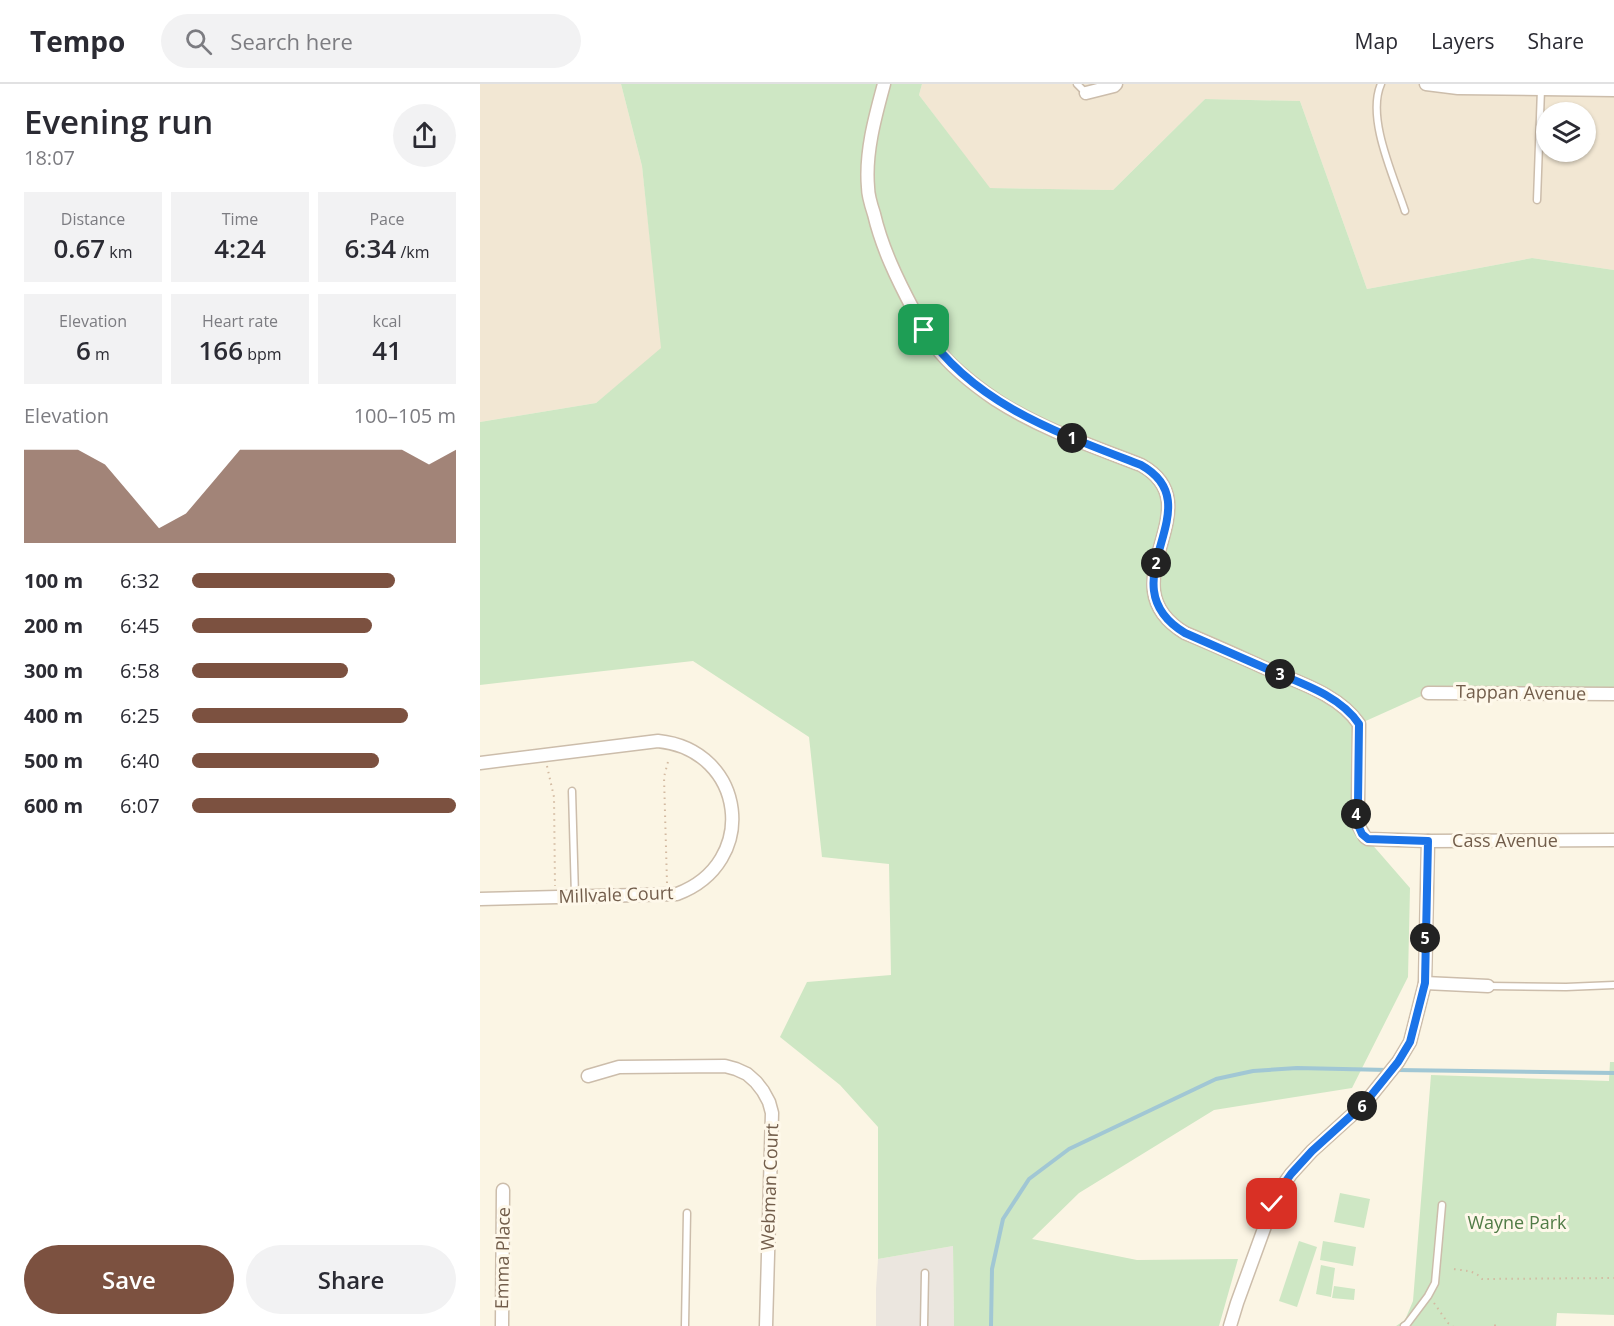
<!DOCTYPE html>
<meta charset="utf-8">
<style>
body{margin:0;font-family:"Open Sans",sans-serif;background:#f2f2f3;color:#2b2b33;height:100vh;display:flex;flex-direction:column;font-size:22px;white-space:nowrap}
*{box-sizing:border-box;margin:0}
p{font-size:20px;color:#7c7c81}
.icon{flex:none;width:33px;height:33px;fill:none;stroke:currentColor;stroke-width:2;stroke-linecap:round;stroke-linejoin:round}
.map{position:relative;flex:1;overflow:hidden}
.side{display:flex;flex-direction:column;background:#fff;width:480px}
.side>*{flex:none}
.tools{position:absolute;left:1056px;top:18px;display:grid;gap:12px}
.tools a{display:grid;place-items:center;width:60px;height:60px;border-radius:50%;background:#fff;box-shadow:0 2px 4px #0004;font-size:30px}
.pin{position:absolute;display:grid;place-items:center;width:51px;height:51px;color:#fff;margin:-26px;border-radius:12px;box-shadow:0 3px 9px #0006}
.km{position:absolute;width:30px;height:30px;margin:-15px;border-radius:50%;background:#222;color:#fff;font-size:16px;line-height:30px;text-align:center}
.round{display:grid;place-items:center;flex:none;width:63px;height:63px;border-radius:32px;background:#f2f2f3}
.head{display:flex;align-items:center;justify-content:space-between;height:102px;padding:0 24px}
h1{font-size:33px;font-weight:600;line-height:45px}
.stats{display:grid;grid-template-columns:repeat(3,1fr);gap:9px;height:102px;padding:6px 24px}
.stats div{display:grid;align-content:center;border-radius:0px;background:#f2f2f3;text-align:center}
.stats b{font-size:26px;font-weight:600}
.stats small{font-size:16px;font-weight:400}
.stats p{font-size:16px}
.chart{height:168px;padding:12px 24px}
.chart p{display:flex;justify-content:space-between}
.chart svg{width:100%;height:108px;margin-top:6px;fill:#7c5140;opacity:.7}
.cta{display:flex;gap:12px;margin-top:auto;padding:12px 24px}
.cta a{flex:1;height:69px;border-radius:36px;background:#7c5140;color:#fff;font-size:24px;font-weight:600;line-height:69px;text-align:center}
.cta a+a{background:#f2f2f3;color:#2b2b33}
ul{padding:0 24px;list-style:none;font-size:20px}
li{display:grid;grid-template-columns:96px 72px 1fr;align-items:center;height:45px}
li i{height:15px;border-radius:8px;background:#7c5140}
header{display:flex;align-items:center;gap:36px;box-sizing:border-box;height:84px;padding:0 30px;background:#fff;border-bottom:2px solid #e1e1e2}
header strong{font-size:28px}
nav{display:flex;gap:33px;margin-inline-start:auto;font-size:21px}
.search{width:420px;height:54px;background:#f2f2f3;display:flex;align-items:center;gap:15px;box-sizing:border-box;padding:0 21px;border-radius:33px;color:#7c7c81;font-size:22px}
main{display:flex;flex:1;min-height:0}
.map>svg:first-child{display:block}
.residential{fill:#f2e7d3;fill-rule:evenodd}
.industrial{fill:#ebe6df}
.green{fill:#cee7c4}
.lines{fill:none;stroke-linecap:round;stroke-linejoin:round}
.stream{stroke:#a1c7d4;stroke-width:4}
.lane-casing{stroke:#ccbdab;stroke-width:9}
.street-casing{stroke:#ccbdab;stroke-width:15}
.path{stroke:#d3baa1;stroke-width:2;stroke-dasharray:1.5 4.5;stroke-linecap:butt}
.lane{stroke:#fff;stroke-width:6}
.street{stroke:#fff;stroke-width:12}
.route-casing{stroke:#fff;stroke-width:12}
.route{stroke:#1a73e8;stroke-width:8}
.labels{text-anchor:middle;stroke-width:6;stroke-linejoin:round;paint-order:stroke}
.street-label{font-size:18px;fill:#725d4b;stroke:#fef8ea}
.park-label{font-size:18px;fill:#517c47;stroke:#fef8ea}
</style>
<header>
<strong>Tempo</strong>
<div class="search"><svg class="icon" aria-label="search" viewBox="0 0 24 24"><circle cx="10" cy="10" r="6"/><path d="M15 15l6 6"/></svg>Search here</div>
<nav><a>Map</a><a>Layers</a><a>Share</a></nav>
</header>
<main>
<section class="side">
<div class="head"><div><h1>Evening run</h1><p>18:07</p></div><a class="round"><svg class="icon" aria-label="share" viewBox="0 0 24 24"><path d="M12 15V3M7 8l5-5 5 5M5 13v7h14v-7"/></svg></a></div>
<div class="stats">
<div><p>Distance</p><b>0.67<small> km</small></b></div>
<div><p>Time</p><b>4:24</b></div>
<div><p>Pace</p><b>6:34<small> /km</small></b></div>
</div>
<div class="stats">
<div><p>Elevation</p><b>6<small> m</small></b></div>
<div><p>Heart rate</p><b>166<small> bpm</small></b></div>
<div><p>kcal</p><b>41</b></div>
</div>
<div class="chart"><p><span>Elevation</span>100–105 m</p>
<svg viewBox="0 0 160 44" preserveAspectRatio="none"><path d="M0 44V6L10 6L20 6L30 12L40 25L50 38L60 32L70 19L80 6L90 6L100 6L110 6L120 6L130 6L140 6L150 12L160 6V44z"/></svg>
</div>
<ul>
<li><b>100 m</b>6:32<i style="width:77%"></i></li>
<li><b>200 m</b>6:45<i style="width:68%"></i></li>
<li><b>300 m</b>6:58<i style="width:59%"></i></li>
<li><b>400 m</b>6:25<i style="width:82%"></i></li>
<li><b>500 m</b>6:40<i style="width:71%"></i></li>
<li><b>600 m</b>6:07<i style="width:100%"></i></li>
</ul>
<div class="cta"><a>Save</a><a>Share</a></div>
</section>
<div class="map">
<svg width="1134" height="1242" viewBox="0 0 1134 1242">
<rect width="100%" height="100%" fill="#fbf5e4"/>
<g class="residential">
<polygon points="0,0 141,0 162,82 182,265 116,319 0,338"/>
<path d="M442,0H1134V186L1052,174L887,205L820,17L725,15L633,106L509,104L439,11ZM1066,28H1106V68H1066Z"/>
</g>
<polygon class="industrial" points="473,1162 474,1242 396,1242 396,1205 398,1175"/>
<g class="green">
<polygon points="141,0 442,0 439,11 510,104 633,106 725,15 820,17 887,205 1052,174 1134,186 1134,610 948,609 879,640 883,750 930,804 928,893 872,1004 734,1026 599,1109 552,1155 657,1176 758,1175 739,1242 474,1242 473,1162 398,1175 398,1043 360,1001 300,953 327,898 411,891 409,780 342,773 329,653 213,577 0,601 0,338 116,319 181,264 162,82"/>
<polygon points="1130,978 1134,978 1134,1231 1077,1229 1076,1242 916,1242 925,1236 933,1217 951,991 1129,997"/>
<polygon points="860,1109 890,1115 884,1144 854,1138"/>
<polygon points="819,1157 837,1163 817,1223 799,1217"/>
<polygon points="843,1157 876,1163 873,1182 840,1176"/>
<polygon points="841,1181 855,1184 851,1213 836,1210"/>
<polygon points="854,1202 875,1205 874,1216 852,1214"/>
</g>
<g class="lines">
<g class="stream">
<polyline points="916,986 1134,989"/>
<polyline points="511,1242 512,1185 523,1135 549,1095 589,1065 736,995 773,987 817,984 908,986"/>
</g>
<g class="lane-casing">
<g id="lane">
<polyline points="597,0 606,9"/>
<path d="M901,0C886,34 914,93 925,127"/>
<polyline points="1057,116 1061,5"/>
<polyline points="92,707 95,812"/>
<polyline points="1008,902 1086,903 1134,901"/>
<polyline points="205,1242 207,1129"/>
<polyline points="444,1242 445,1189"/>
<polyline points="924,1242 927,1240 948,1212 955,1199 962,1121"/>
</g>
</g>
<g class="street-casing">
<g id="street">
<path d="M404,0C395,33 385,69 388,103C388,112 391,121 394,130C402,164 417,195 434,227C440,239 446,251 455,262C471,283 494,301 516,316C561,345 612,362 661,381C736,423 623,500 705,549C732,560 758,572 785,584C817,598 859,610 879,640L878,719L876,732L878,741L885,753L888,755L948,757L1134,756"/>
<polyline points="946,0 978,4 1134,6"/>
<polyline points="606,9 634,2 636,0"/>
<polyline points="948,609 1134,610"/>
<path d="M0,679L178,657C266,666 280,779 197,810L0,815"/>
<polyline points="945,899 1008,902"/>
<polyline points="108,992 139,983 245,982 256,985 267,990 276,998 283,1007 289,1018 292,1029 286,1242"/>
<polyline points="22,1242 23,1106"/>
<polyline points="750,1242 757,1219 793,1120 801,1104 811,1090 832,1067 885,1019 918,978 930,958 945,899 948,757"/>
</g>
</g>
<g class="path">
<polyline points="67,682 74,713 75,802"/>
<polyline points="187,799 184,693 189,674"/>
<path d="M974,1185C985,1187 995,1186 1002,1195L1134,1194"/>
<polyline points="954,1219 968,1239 973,1242"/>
<polyline points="1015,1242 1015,1238"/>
</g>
<use href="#lane" class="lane"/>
<use href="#street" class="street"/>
</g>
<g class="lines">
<g class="route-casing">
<path id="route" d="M444,246C494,321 581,350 661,381C736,423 623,499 705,549C732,561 758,572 785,584C817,598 859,610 879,640L878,719L876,732L878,741L882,750L888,755L948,757L945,899L930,958L918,978L885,1019L832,1067L811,1090L801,1104L792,1120"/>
</g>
<use href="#route" class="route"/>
</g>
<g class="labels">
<g class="street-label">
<text transform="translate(1041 609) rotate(1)" y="6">Tappan Avenue</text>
<text x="1025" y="763">Cass Avenue</text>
<text transform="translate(136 811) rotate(-2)" y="6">Millvale Court</text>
<text transform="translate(290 1103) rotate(-88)" y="6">Webman Court</text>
<text transform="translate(23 1174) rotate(-89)" y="6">Emma Place</text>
</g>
<g class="park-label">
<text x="1037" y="1145">Wayne Park</text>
</g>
</g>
</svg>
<div class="tools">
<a><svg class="icon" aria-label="layers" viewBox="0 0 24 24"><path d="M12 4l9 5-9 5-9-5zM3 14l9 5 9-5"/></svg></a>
</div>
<div class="pin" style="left:444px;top:246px;background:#1e9e55"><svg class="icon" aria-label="arrive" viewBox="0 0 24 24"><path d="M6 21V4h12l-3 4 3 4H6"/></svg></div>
<div class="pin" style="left:792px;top:1120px;background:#d93025"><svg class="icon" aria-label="check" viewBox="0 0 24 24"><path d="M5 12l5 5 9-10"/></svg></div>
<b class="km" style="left:592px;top:354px">1</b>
<b class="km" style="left:676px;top:479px">2</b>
<b class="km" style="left:800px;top:590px">3</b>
<b class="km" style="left:876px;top:730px">4</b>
<b class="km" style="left:945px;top:854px">5</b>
<b class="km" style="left:882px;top:1022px">6</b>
</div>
</main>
